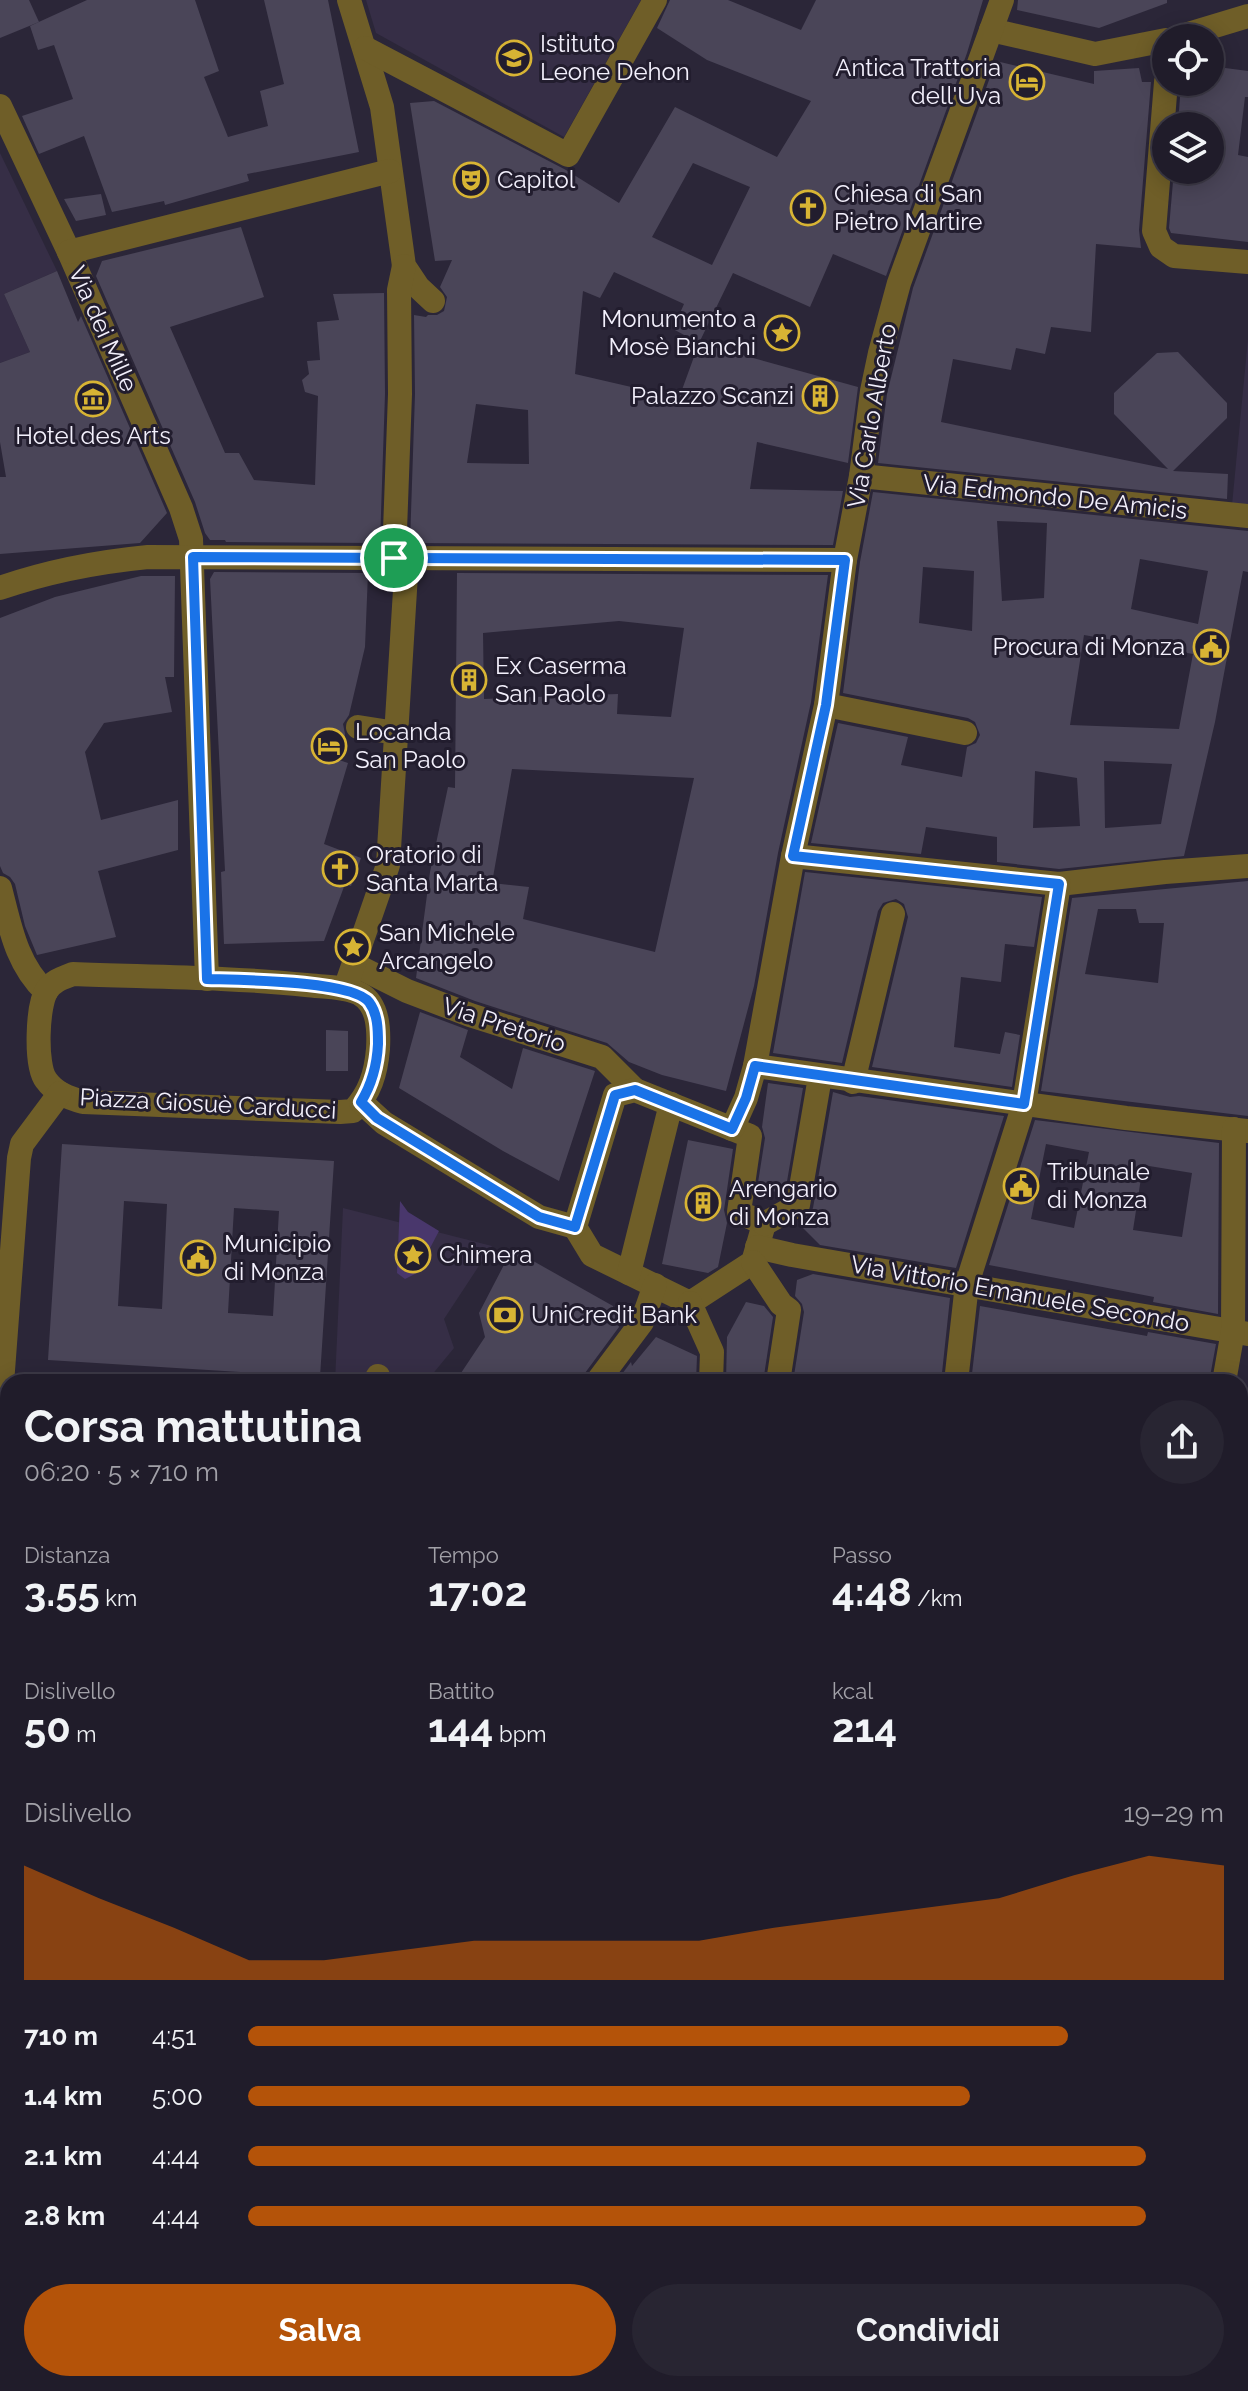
<!DOCTYPE html>
<html lang="it">
<meta charset="utf-8">
<style>
body{margin:0;font-family:Raleway,sans-serif;background:#282532;color:#f1f3f6;height:100vh;display:flex;flex-direction:column;font-size:30px;white-space:nowrap}
*{box-sizing:border-box;margin:0}
p{font-size:26px;color:#a2a1a8}
.icon{flex:none;width:44px;height:44px;fill:none;stroke:currentColor;stroke-width:2;stroke-linecap:round;stroke-linejoin:round}
.map{position:relative;flex:1;overflow:hidden}
.drawer{position:absolute;left:0px;top:1374px;width:1248px;height:1018px;display:flex;flex-direction:column;background:#201c2a;border-radius:24px 24px 0 0;box-shadow:0 4px 20px #0003,0 0 0 2px #3d3a47}
.drawer>*{flex:none}
.fabs{position:absolute;left:1152px;top:24px;display:grid;gap:16px}
.fabs a{display:grid;place-items:center;width:72px;height:72px;border-radius:50%;background:#201c2a;box-shadow:0 4px 20px #0003,0 0 0 2px #3d3a47;font-size:40px}
.pin{position:absolute;display:grid;place-items:center;width:68px;height:68px;color:#fff;margin:-34px;border:4px solid #fff;border-radius:50%;box-shadow:0 2px 8px #0007}
.round{display:grid;place-items:center;flex:none;width:84px;height:84px;border-radius:42px;background:#282532}
.head{display:flex;align-items:center;justify-content:space-between;height:136px;padding:0 24px}
h1{font-size:44px;font-weight:700;line-height:60px}
.figures{display:grid;grid-template-columns:repeat(3,1fr);gap:12px;height:136px;padding:8px 24px}
.figures div{display:grid;align-content:center}
.figures b{font-size:40px;font-weight:700}
.figures small{font-size:22px;font-weight:400}
.figures p{font-size:22px}
.chart{height:224px;padding:16px 24px}
.chart p{display:flex;justify-content:space-between}
.chart svg{width:100%;height:144px;margin-top:8px;fill:#b45309;opacity:.7}
.primary-button{display:flex;gap:16px;margin-top:auto;padding:16px 24px}
.primary-button a{flex:1;height:92px;border-radius:48px;background:#b45309;color:#fff;font-size:32px;font-weight:700;line-height:92px;text-align:center}
.primary-button a+a{background:#282532;color:#f1f3f6}
ul{padding:0 24px;list-style:none;font-size:26px}
li{display:grid;grid-template-columns:128px 96px 1fr;align-items:center;height:60px}
li i{height:20px;border-radius:10px;background:#b45309}
.map>svg:first-child{display:block}
.built{fill:#362e46}
.green{fill:#49376c}
.water{fill:#6d569a}
.building{fill:#4a4558;fill-rule:evenodd}
.lines{fill:none;stroke-linecap:round;stroke-linejoin:round}
.minor-tunnel{stroke:#494455;stroke-width:24;stroke-dasharray:24 12;stroke-linecap:butt}
.minor{stroke:#6f5e28;stroke-width:24}
.route-casing{stroke:#fff;stroke-width:16}
.route{stroke:#1a73e8;stroke-width:10}
.labels{text-anchor:middle;stroke-width:6;stroke-linejoin:round;paint-order:stroke}
.poi-label{font-size:24px;fill:#f3f0fc;stroke:#221d2e;text-anchor:start}
.street-label{font-size:24px;fill:#f3f0fc;stroke:#221d2e}
</style>
<div class="map">
<svg width="1248" height="2391" viewBox="0 0 1248 2391">
<rect width="100%" height="100%" fill="#2b2638"/>
<g class="built">
<polygon points="366,0 641,0 564,137 376,33"/>
<polygon points="0,153 57,271 4,294 30,352 0,363"/>
<polygon points="1248,339 1248,507 1232,505"/>
<polygon points="343,1208 492,1246 444,1319 454,1348 426,1382 335,1382"/>
<polygon points="6,1891 8,1891 8,2128 0,2128 0,1984"/>
<polygon points="433,2384 664,2384 663,2391 432,2391"/>
<polygon points="1041,2384 1152,2384 1146,2391 1037,2391"/>
</g>
<polygon class="green" points="400,1201 408,1212 439,1231 417,1273 405,1279 397,1273"/>
<polygon class="water" points="1248,2251 1248,2358 1240,2369 1240,2264"/>
<g class="building">
<polygon points="0,0 29,0 39,22 0,38"/>
<polygon points="87,0 195,0 219,71 204,77 228,137 268,126 260,91 284,84 264,0 328,0 359,152 247,174 249,181 165,205 164,201 112,212 84,136 39,154 22,116 73,99 54,45 38,50 30,26"/>
<path d="M670,0H728L801,30L816,0H983L967,53L886,276L833,254L810,307L733,273L699,343L858,387L848,463L757,442L750,489L843,491L833,545L410,543L415,394L414,315L426,317L428,315H437L444,311L447,297L440,287L452,260L435,261L410,103L434,101L566,170L619,203L675,107L777,157L811,101L707,60L657,28ZM693,163L750,187L712,265L652,237ZM614,272L684,304L673,329L699,343L679,398L575,374L583,291L600,298ZM476,404L528,410L529,464L467,463Z"/>
<polygon points="1018,0 1167,0 1167,3 1099,28 1017,10"/>
<polygon points="996,61 1094,84 1094,71 1139,68 1142,82 1151,82 1139,230 1141,248 1096,244 1091,332 1051,327 1045,354 1016,348 1011,370 953,359 941,422 1168,469 1114,414 1114,393 1157,353 1178,352 1227,403 1227,418 1173,471 1228,474 1227,499 878,463 887,394 913,288"/>
<polygon points="1210,66 1248,71 1248,97 1245,97 1238,155 1248,157 1248,242 1171,233 1169,228 1174,170 1210,170 1210,126 1178,126 1181,82 1210,82"/>
<polygon points="101,194 106,215 76,221 64,199"/>
<polygon points="241,227 264,297 170,327 225,453 239,453 254,480 315,485 318,396 305,392 302,380 309,374 307,361 320,360 317,322 339,320 333,294 384,293 385,394 380,543 226,542 225,540 210,540 205,533 195,502 96,276 102,261"/>
<polygon points="57,271 78,322 81,316 167,513 140,543 0,554 0,477 6,477 0,442 0,363 30,352 4,294"/>
<path d="M873,492L1248,531V572L1243,571L1215,722L1184,856L1059,869L997,862V837L926,827L921,854L811,843L838,723L908,737L901,765L962,777L967,747L976,743L980,735L975,722L968,718L843,693L860,562ZM997,521L1047,523L1044,598L1002,601ZM1140,559L1208,571L1198,624L1131,609ZM923,567L974,571L972,631L919,623ZM1084,635L1193,654L1179,729L1070,725ZM1104,761L1172,764L1161,824L1105,828ZM1035,771L1077,778L1080,826L1033,828Z"/>
<polygon points="214,572 368,573 365,647 349,715 343,724 345,734 339,760 348,763 324,844 361,858 351,886 345,884 324,941 224,944 221,872 225,871 210,579"/>
<path d="M457,573L828,575L811,702L778,853L754,986L726,1091L662,1075L629,1062L607,1043L475,1001L416,978L430,872L448,787L455,788ZM619,621L684,628L671,717L617,714L618,694L484,699L483,633ZM512,769L694,778L655,952L523,919L529,887L492,883Z"/>
<polygon points="141,576 175,576 174,677 165,677 172,712 104,723 85,752 101,820 178,800 178,850 98,871 116,937 37,955 25,926 15,884 10,877 3,873 0,866 0,618 55,597"/>
<polygon points="805,872 1042,897 1034,947 1005,944 1001,982 961,977 954,1047 1000,1054 1005,1032 1020,1035 1012,1087 872,1067 908,917 904,904 896,899 883,903 878,911 842,1063 773,1053"/>
<path d="M1248,881V1116L1041,1091L1072,898ZM1098,909H1136L1139,923H1164L1158,983L1085,974Z"/>
<polygon points="420,1012 468,1030 460,1057 512,1089 523,1048 595,1071 559,1181 503,1151 399,1088"/>
<polygon points="326,1030 348,1031 348,1071 326,1071"/>
<polygon points="768,1083 803,1088 785,1193 757,1189 765,1138 762,1127"/>
<polygon points="833,1092 850,1097 859,1096 1004,1116 956,1268 820,1245 798,1223 810,1214 813,1208"/>
<path d="M1035,1120L1219,1143L1218,1314L1153,1302L1154,1297L989,1265ZM1046,1144L1089,1152L1074,1228L1031,1219ZM1143,1165L1192,1173L1182,1237L1133,1230Z"/>
<polygon points="688,1140 733,1149 724,1210 727,1223 718,1267 708,1273 662,1264"/>
<path d="M62,1144L334,1161L320,1377L48,1360ZM124,1201L167,1204L162,1309L118,1306ZM234,1208L279,1211L273,1316L228,1313Z"/>
<polygon points="519,1253 613,1306 619,1327 585,1373 582,1382 455,1382 485,1337 479,1313 507,1259"/>
<polygon points="813,1274 950,1298 941,1382 793,1382 804,1312 802,1304 795,1296 797,1280"/>
<polygon points="746,1302 764,1306 773,1317 763,1382 726,1382 727,1337"/>
<polygon points="980,1306 1147,1336 1148,1332 1216,1344 1209,1382 971,1382"/>
<polygon points="656,1337 697,1356 696,1382 616,1382 631,1362 632,1366"/>
</g>
<g class="lines">
<polyline class="minor-tunnel" points="1240,1437 1248,1437"/>
<g class="minor">
<polyline points="349,0 382,107 404,266 418,287 433,301"/>
<polyline points="991,30 1095,54 1166,40"/>
<polyline points="1175,38 1248,16"/>
<polyline points="365,48 568,155 655,0"/>
<polyline points="1166,82 1154,231 1161,247 1174,256 1248,262"/>
<polyline points="0,106 69,252 181,508 191,539 207,979"/>
<polyline points="69,252 390,171"/>
<polyline points="861,476 1248,516"/>
<polyline points="394,558 400,394 399,290 404,266"/>
<path d="M0,588C49,571 97,562 148,557L845,560"/>
<polyline points="826,705 965,733"/>
<polyline points="358,727 396,733"/>
<polyline points="793,856 1059,884 1165,872 1248,866"/>
<path d="M0,888C10,926 16,964 46,992"/>
<polyline points="355,965 407,991 470,1015 602,1057 635,1090"/>
<path d="M73,974C151,977 229,977 306,985C323,987 345,986 360,994C379,1005 379,1031 378,1049C376,1073 370,1093 353,1111L340,1112L83,1102C69,1098 55,1093 46,1080C35,1066 37,1005 47,990C54,980 63,978 73,974Z"/>
<polyline points="345,989 388,865 407,558"/>
<polyline points="755,1066 1126,1118 1248,1131"/>
<polyline points="853,1082 893,914"/>
<polygon points="635,1090 750,1136 739,1212 764,1224 753,1262 690,1303 592,1255 575,1227 615,1095"/>
<polyline points="361,1102 384,1123 539,1217 575,1227"/>
<polyline points="732,1129 746,1098 755,1066 793,856 826,705 845,560 861,476 872,391 880,353 899,283 1002,0"/>
<polyline points="764,1224 798,1205 820,1077"/>
<polyline points="757,1247 792,1255 1248,1334"/>
<polyline points="753,1262 781,1304 789,1310 778,1382"/>
<polyline points="629,1273 671,1104"/>
<polyline points="690,1303 712,1352 711,1382"/>
<polyline points="375,1381 378,1376"/>
<polyline points="597,1382 642,1322 655,1285"/>
<polyline points="956,1382 967,1284 1024,1104 1059,884"/>
<polyline points="1224,1382 1233,1331 1234,1129"/>
<polyline points="0,1410 19,1158 22,1144 60,1093"/>
<polyline points="0,1483 8,1483"/>
<polyline points="0,1838 4,1870 0,1962"/>
<polyline points="1240,1962 1248,1961"/>
<polyline points="0,2145 8,2146"/>
<polyline points="1240,2211 1248,2209"/>
<polyline points="1240,2374 1248,2364"/>
<polyline points="32,2391 32,2384"/>
<polyline points="297,2391 297,2384"/>
<polyline points="676,2391 677,2384"/>
<polyline points="1021,2391 1025,2384"/>
</g>
</g>
<g class="lines">
<g class="route-casing">
<path id="route" d="M193,557L845,560L826,705L793,856L1059,884L1024,1104L755,1066L746,1098L732,1129L635,1090L615,1095L575,1227L539,1217L377,1118L361,1102C372,1084 377,1065 378,1044C378,1030 378,1014 369,1002C352,980 237,980 207,979Z"/>
</g>
<use href="#route" class="route"/>
</g>
<defs>
<g id="school-ring" transform="scale(1.8)"><circle r="9.5" fill="#221d2e" stroke="#d8b434" stroke-width="1.5"/><path d="M0-5L7-2L0 1L-7-2ZM-4 1L0 2.5L4 1V4Q0 6-4 4Z" fill="#d8b434"/></g>
<g id="hotel-ring" transform="scale(1.8)"><circle r="9.5" fill="#221d2e" stroke="#d8b434" stroke-width="1.5"/><path d="M-6-4.5h1.5V1H6V5H4.5V3h-9V5H-6ZM-4 0a1.8 1.8 0 1 1 3.6 0ZM.5 0V-2.5h3Q6-2.5 6 0Z" fill="#d8b434"/></g>
<g id="theatre-ring" transform="scale(1.8)"><circle r="9.5" fill="#221d2e" stroke="#d8b434" stroke-width="1.5"/><path d="M-5-5.5Q0-4 5-5.5V0Q5 5 0 6Q-5 5-5 0ZM-3.3-2.5H-1v1.5H-3.3ZM1-2.5H3.3v1.5H1ZM-2.8 1Q0 5.5 2.8 1Z" fill="#d8b434"/></g>
<g id="church-ring" transform="scale(1.8)"><circle r="9.5" fill="#221d2e" stroke="#d8b434" stroke-width="1.5"/><path d="M-1.2-6h2.4v3.5h3.3v2.4h-3.3V6h-2.4V-.1h-3.3v-2.4h3.3Z" fill="#d8b434"/></g>
<g id="sight-ring" transform="scale(1.8)"><circle r="9.5" fill="#221d2e" stroke="#d8b434" stroke-width="1.5"/><path d="M0-6L1.8-2.2L6-1.7L2.9 1.2L3.7 5.4L0 3.3L-3.7 5.4L-2.9 1.2L-6-1.7L-1.8-2.2Z" fill="#d8b434"/></g>
<g id="building-ring" transform="scale(1.8)"><circle r="9.5" fill="#221d2e" stroke="#d8b434" stroke-width="1.5"/><path d="M-4-6H4V6H1V3H-1V6H-4ZM-2.5-4.3h1.7v1.8h-1.7ZM.8-4.3h1.7v1.8H.8ZM-2.5-1h1.7V.8h-1.7ZM.8-1h1.7V.8H.8Z" fill="#d8b434"/></g>
<g id="museum-ring" transform="scale(1.8)"><circle r="9.5" fill="#221d2e" stroke="#d8b434" stroke-width="1.5"/><path d="M0-6L6-3V-2H-6V-3ZM-5-1h2V3h-2ZM-1-1h2V3h-2ZM3-1h2V3H3ZM-6 4H6V6H-6Z" fill="#d8b434"/></g>
<g id="civic-ring" transform="scale(1.8)"><circle r="9.5" fill="#221d2e" stroke="#d8b434" stroke-width="1.5"/><path d="M-.6-6.5H3V-4.5H.6V-3L4-1V1h2V6H-6V1h2V-1L-.6-3ZM-1.2 2.5V6h2.4V2.5Z" fill="#d8b434"/></g>
<g id="bank-ring" transform="scale(1.8)"><circle r="9.5" fill="#221d2e" stroke="#d8b434" stroke-width="1.5"/><path d="M-6-4H6V4H-6ZM0-2.3a2.3 2.3 0 1 0 0 4.6a2.3 2.3 0 1 0 0-4.6Z" fill="#d8b434"/></g>
</defs>
<g fill-rule="evenodd">
<use href="#school-ring" x="514" y="58"/>
<use href="#hotel-ring" x="1027" y="82"/>
<use href="#theatre-ring" x="471" y="180"/>
<use href="#church-ring" x="808" y="208"/>
<use href="#sight-ring" x="782" y="333"/>
<use href="#building-ring" x="820" y="396"/>
<use href="#museum-ring" x="93" y="399"/>
<use href="#civic-ring" x="1211" y="647"/>
<use href="#building-ring" x="469" y="680"/>
<use href="#hotel-ring" x="329" y="746"/>
<use href="#church-ring" x="340" y="869"/>
<use href="#sight-ring" x="353" y="947"/>
<use href="#civic-ring" x="1021" y="1186"/>
<use href="#building-ring" x="703" y="1203"/>
<use href="#sight-ring" x="413" y="1255"/>
<use href="#civic-ring" x="198" y="1258"/>
<use href="#bank-ring" x="505" y="1315"/>
</g>
<g class="labels">
<g class="poi-label">
<text x="540" y="52">Istituto<tspan x="540" dy="28">Leone Dehon</tspan></text>
<text x="1001" y="76" text-anchor="end">Antica Trattoria<tspan x="1001" dy="28">dell'Uva</tspan></text>
<text x="497" y="188">Capitol</text>
<text x="834" y="202">Chiesa di San<tspan x="834" dy="28">Pietro Martire</tspan></text>
<text x="756" y="327" text-anchor="end">Monumento a<tspan x="756" dy="28">Mosè Bianchi</tspan></text>
<text x="794" y="404" text-anchor="end">Palazzo Scanzi</text>
<text x="93" y="444" text-anchor="middle">Hotel des Arts</text>
<text x="1185" y="655" text-anchor="end">Procura di Monza</text>
<text x="495" y="674">Ex Caserma<tspan x="495" dy="28">San Paolo</tspan></text>
<text x="355" y="740">Locanda<tspan x="355" dy="28">San Paolo</tspan></text>
<text x="366" y="863">Oratorio di<tspan x="366" dy="28">Santa Marta</tspan></text>
<text x="379" y="941">San Michele<tspan x="379" dy="28">Arcangelo</tspan></text>
<text x="1047" y="1180">Tribunale<tspan x="1047" dy="28">di Monza</tspan></text>
<text x="729" y="1197">Arengario<tspan x="729" dy="28">di Monza</tspan></text>
<text x="224" y="1252">Municipio<tspan x="224" dy="28">di Monza</tspan></text>
<text x="439" y="1263">Chimera</text>
<text x="531" y="1323">UniCredit Bank</text>
</g>
<g class="street-label">
<text transform="translate(103 329) rotate(66)" y="8">Via dei Mille</text>
<text transform="translate(872 416) rotate(-80)" y="8">Via Carlo Alberto</text>
<text transform="translate(1055 497) rotate(6)" y="8">Via Edmondo De Amicis</text>
<text transform="translate(504 1025) rotate(18)" y="8">Via Pretorio</text>
<text transform="translate(208 1104) rotate(3)" y="8">Piazza Giosuè Carducci</text>
<text transform="translate(1020 1294) rotate(10)" y="8">Via Vittorio Emanuele Secondo</text>
</g>
</g>
</svg>
<div class="fabs">
<a><svg class="icon" aria-label="locate" viewBox="0 0 24 24"><circle cx="12" cy="12" r="6"/><path d="M12 2v4M12 18v4M2 12h4M18 12h4"/></svg></a>
<a><svg class="icon" aria-label="layers" viewBox="0 0 24 24"><path d="M12 4l9 5-9 5-9-5zM3 14l9 5 9-5"/></svg></a>
</div>
<div class="pin" style="left:394px;top:558px;background:#1e9e55"><svg class="icon" aria-label="arrive" viewBox="0 0 24 24"><path d="M6 21V4h12l-3 4 3 4H6"/></svg></div>
<section class="drawer">
<div class="head"><div><h1>Corsa mattutina</h1><p>06:20 · 5 × 710 m</p></div><a class="round"><svg class="icon" aria-label="share" viewBox="0 0 24 24"><path d="M12 15V3M7 8l5-5 5 5M5 13v7h14v-7"/></svg></a></div>
<div class="figures">
<div><p>Distanza</p><b>3.55<small> km</small></b></div>
<div><p>Tempo</p><b>17:02</b></div>
<div><p>Passo</p><b>4:48<small> /km</small></b></div>
</div>
<div class="figures">
<div><p>Dislivello</p><b>50<small> m</small></b></div>
<div><p>Battito</p><b>144<small> bpm</small></b></div>
<div><p>kcal</p><b>214</b></div>
</div>
<div class="chart"><p><span>Dislivello</span>19–29 m</p>
<svg viewBox="0 0 160 44" preserveAspectRatio="none"><path d="M0 44V9L10 19L20 28L30 38L40 38L50 35L60 32L70 32L80 32L90 32L100 28L110 25L120 22L130 19L140 12L150 6L160 9V44z"/></svg>
</div>
<ul>
<li><b>710 m</b>4:51<i style="width:84%"></i></li>
<li><b>1.4 km</b>5:00<i style="width:74%"></i></li>
<li><b>2.1 km</b>4:44<i style="width:92%"></i></li>
<li><b>2.8 km</b>4:44<i style="width:92%"></i></li>
</ul>
<div class="primary-button"><a>Salva</a><a>Condividi</a></div>
</section>
</div>
